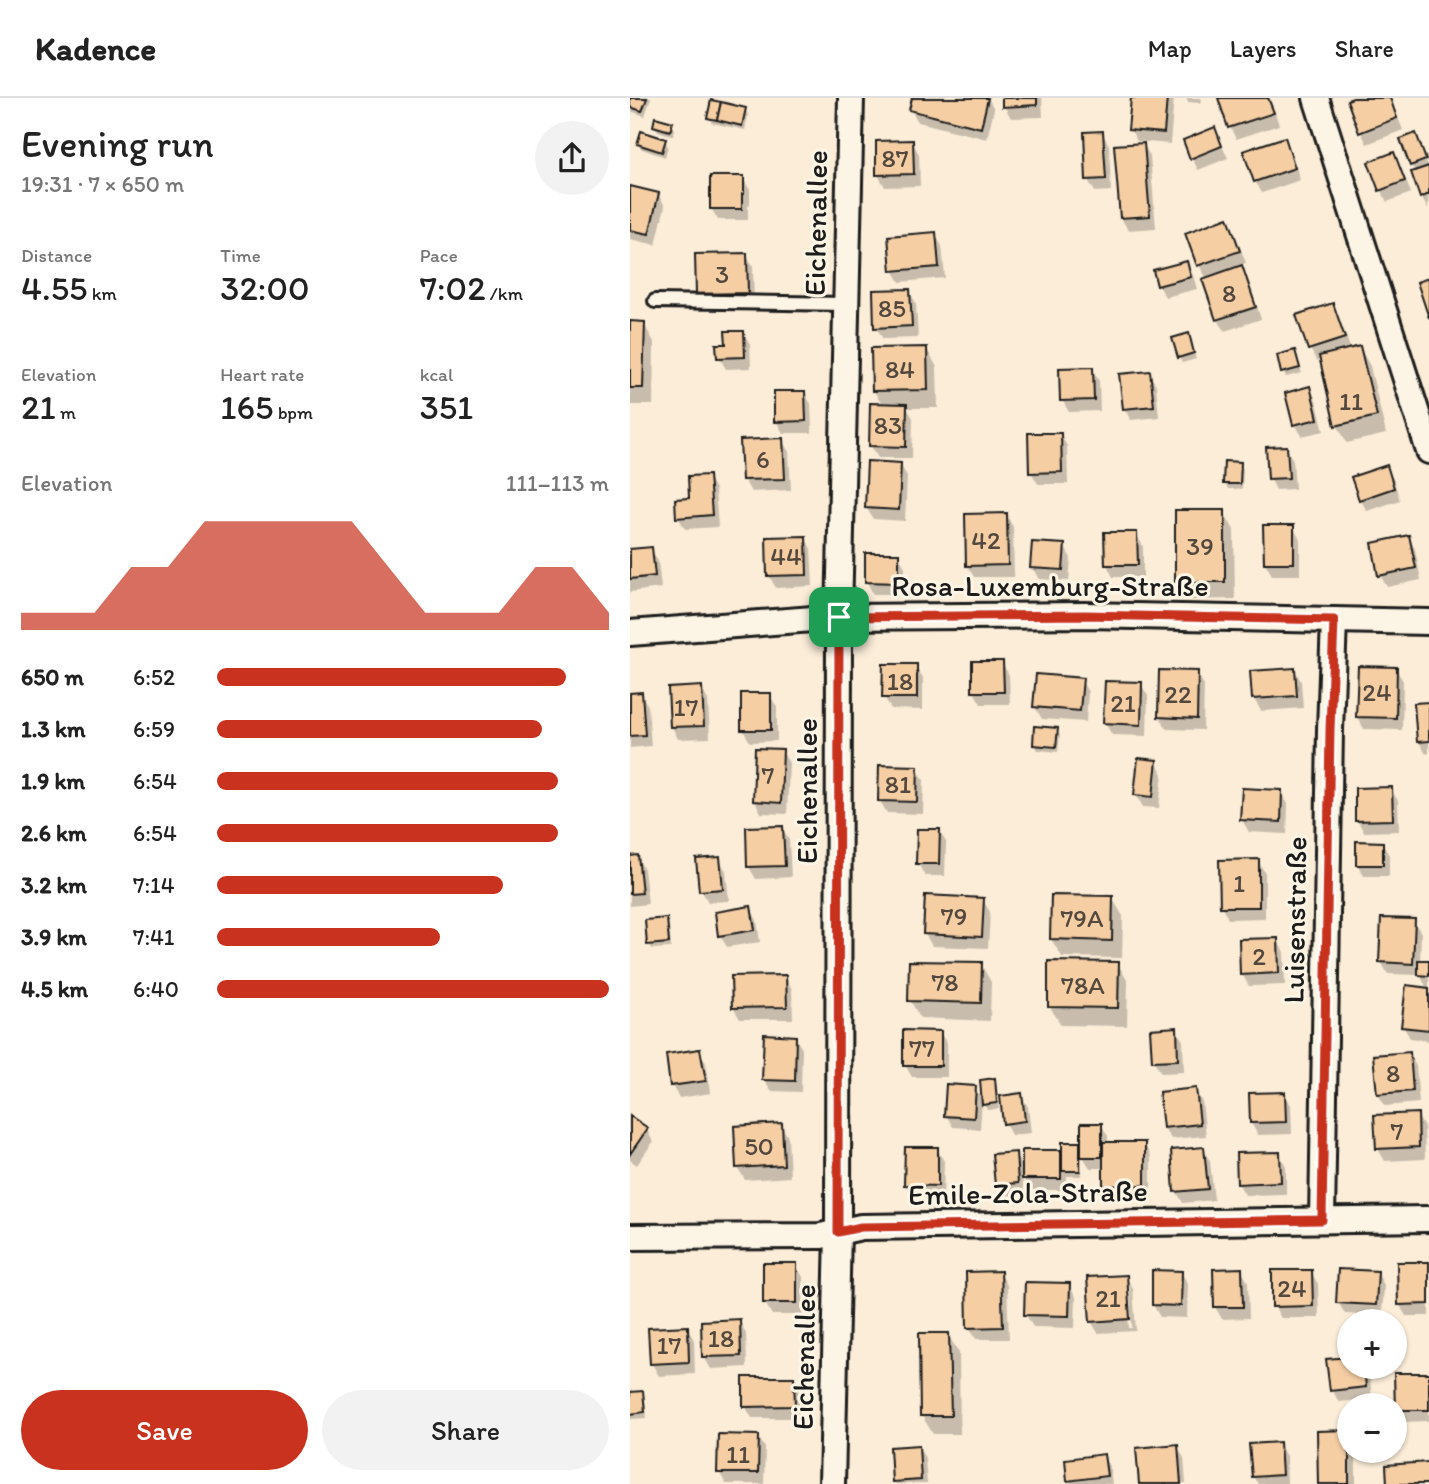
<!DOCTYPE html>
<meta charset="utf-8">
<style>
body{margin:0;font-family:Itim,sans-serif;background:#f2f2f2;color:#222;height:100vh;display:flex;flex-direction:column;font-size:26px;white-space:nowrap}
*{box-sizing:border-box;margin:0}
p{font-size:23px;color:#767676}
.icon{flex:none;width:38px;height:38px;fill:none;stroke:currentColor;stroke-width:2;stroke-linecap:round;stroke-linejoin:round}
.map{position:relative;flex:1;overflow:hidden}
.panel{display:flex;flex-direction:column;background:#fff;width:630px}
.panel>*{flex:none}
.controls{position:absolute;left:707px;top:1211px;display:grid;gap:14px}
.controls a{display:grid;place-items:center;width:70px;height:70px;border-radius:50%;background:#fff;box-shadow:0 2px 5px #0004;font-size:35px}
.pin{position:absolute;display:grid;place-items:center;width:60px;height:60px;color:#fff;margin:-30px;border-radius:14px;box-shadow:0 4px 10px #0006}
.round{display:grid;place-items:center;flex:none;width:74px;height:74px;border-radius:37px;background:#f2f2f2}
.headline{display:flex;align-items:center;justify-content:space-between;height:119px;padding:0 21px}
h1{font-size:38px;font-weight:600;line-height:52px}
.figures{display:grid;grid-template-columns:repeat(3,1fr);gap:10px;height:119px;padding:7px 21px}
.figures div{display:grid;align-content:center}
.figures b{font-size:35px;font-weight:600}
.figures small{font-size:19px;font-weight:400}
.figures p{font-size:19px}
.chart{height:196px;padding:14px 21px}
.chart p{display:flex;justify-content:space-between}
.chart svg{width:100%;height:126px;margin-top:7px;fill:#c8321e;opacity:.7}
.cta{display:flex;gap:14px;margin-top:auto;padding:14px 21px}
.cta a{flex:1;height:80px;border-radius:42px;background:#c8321e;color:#fff;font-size:28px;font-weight:600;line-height:80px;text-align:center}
.cta a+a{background:#f2f2f2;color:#222}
ul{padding:0 21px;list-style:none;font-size:23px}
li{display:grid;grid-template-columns:112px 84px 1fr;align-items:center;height:52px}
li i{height:18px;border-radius:9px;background:#c8321e}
header{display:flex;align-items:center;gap:42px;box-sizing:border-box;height:98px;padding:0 35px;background:#fff;border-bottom:2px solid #e0e0e0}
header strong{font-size:33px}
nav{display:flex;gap:38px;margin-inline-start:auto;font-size:24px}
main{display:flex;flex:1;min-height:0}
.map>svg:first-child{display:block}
.shadow{fill:#0003;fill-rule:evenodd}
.building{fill:#f5cea4;stroke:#1c1c1c;stroke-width:2}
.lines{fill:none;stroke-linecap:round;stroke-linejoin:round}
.service-casing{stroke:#1c1c1c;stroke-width:18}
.minor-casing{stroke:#1c1c1c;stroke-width:30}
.service{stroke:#fcf5e5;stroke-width:12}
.minor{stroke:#fcf5e5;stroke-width:24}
.route-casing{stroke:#fff;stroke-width:14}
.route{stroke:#c8321e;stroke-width:9}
.labels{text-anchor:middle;stroke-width:6;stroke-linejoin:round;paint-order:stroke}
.number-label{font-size:26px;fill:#52483e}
.street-label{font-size:30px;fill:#1c1c1c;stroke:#fcf5e5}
</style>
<header>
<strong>Kadence</strong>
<nav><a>Map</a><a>Layers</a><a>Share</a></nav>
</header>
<main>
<section class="panel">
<div class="headline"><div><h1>Evening run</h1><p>19:31 · 7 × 650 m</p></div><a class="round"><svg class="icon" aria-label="share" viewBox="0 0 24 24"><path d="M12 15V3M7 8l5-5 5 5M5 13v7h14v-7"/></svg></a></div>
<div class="figures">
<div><p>Distance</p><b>4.55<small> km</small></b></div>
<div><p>Time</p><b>32:00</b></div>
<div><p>Pace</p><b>7:02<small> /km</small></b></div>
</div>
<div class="figures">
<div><p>Elevation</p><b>21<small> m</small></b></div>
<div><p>Heart rate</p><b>165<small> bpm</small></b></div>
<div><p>kcal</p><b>351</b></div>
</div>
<div class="chart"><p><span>Elevation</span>111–113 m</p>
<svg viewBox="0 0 160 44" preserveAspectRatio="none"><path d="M0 44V38L10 38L20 38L30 22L40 22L50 6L60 6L70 6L80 6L90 6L100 22L110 38L120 38L130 38L140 22L150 22L160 38V44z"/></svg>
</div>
<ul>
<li><b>650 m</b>6:52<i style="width:89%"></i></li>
<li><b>1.3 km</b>6:59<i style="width:83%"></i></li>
<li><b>1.9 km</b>6:54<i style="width:87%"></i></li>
<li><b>2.6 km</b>6:54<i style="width:87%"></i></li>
<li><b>3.2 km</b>7:14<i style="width:73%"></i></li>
<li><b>3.9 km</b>7:41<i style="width:57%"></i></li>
<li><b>4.5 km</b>6:40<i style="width:100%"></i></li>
</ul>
<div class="cta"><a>Save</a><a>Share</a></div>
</section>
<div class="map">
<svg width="799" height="1386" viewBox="0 0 799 1386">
<rect width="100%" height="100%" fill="#fbedd8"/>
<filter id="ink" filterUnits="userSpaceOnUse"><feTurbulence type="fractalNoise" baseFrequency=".0143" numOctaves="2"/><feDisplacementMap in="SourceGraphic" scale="14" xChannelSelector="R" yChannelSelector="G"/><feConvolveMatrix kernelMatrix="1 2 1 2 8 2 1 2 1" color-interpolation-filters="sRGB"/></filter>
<g filter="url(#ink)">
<g class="shadow">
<polygon points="0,0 21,0 15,18 0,13"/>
<polygon points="284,0 358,0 364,11 357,41 288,24 281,12"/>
<polygon points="374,0 412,0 413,19 381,20 374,8"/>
<polygon points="503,0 544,0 540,46 507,43 500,31"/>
<polygon points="556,0 571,0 571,5 558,4"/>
<polygon points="589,0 640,0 649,27 606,41 600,29"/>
<polygon points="728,0 760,0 773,32 737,46 731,34"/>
<polygon points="115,11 118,17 115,32 82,25 79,19"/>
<polygon points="41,26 45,31 43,38 28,33 25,28"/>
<polygon points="584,32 598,60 568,72 562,60"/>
<polygon points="472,35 479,47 481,93 465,94 458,82 456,36"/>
<polygon points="654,41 661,53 670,82 632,95 625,83"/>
<polygon points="35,43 38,48 35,59 12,51 9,46"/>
<polygon points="788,43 799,70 798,111 791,99 786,75 781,67"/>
<polygon points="282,44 289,56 290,88 255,89 248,77"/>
<polygon points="513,46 520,58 526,130 498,132 491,120"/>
<polygon points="763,56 770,68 781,95 757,104 751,92"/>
<polygon points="113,80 120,92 120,108 118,107 118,122 88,122 81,110"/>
<polygon points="0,90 28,96 35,108 26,147 0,141"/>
<polygon points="598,121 604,133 616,165 610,167 618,181 631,221 595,233 588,222 574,182 577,181 569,167 558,136"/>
<polygon points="305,136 312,148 315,180 270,184 263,172"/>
<polygon points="116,157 123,169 124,207 75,208 68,196"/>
<polygon points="556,165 563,177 567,191 535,199 529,187"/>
<polygon points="279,193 286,205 288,240 253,241 246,229"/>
<polygon points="702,207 709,219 721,252 730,250 740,268 756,336 717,345 707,327 691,262 687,263 680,251 669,218"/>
<polygon points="0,225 14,226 24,244 23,307 0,307"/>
<polygon points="113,234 120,246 121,270 96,271 89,259 98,248"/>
<polygon points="558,237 566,261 552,265 549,259"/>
<polygon points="296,250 307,269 308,310 277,310 283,320 282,360 248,360 241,348 252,307 244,293"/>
<polygon points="664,255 672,275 656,279 653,274"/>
<polygon points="462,271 469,283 470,313 439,314 432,302"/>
<polygon points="519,275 526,287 529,319 501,322 494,310"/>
<polygon points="680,290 686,302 694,333 672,338 665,326"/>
<polygon points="174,294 181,306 182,335 153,335 146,323"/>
<polygon points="430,336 437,348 438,386 408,386 401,374"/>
<polygon points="152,342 159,354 161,392 121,394 114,382"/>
<polygon points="656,350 663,362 665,391 646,392 640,380"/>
<polygon points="270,366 277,378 275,423 243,421 236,409"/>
<polygon points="610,366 613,371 612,391 598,391 595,385"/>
<polygon points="756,369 763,381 770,402 737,413 730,401"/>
<polygon points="78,379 85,391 88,429 55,431 48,419"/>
<polygon points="594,414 604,432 605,501 557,502 547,484"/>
<polygon points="376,417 383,429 384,479 344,479 337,467"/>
<polygon points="663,429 670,441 670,477 642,477 635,465"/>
<polygon points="506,436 513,448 513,479 483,479 477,467"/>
<polygon points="175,439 181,451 183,488 146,490 139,478"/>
<polygon points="778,439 785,451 791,482 757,489 750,477"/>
<polygon points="434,448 441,460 439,483 409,481 402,469"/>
<polygon points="21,451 28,463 31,490 0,494 0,453"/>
<polygon points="268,457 275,469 275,496 243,496 237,484"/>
<polygon points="372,565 379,577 380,606 351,606 344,594"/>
<polygon points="286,568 293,580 293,612 261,611 254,599"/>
<polygon points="664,571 671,583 673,610 631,613 624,601"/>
<polygon points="766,571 773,583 772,632 734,631 727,619"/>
<polygon points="567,575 574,587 573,632 537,631 530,619"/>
<polygon points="451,582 458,594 456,624 412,621 405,609"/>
<polygon points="511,586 518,598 517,638 482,637 475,625"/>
<polygon points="71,590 78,602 80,640 48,641 42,629"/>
<polygon points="11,596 18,608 21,648 0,650 0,597"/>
<polygon points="140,597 147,609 147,643 120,644 113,632"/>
<polygon points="799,606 799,655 796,656 789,644"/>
<polygon points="427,632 430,637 428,654 408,652 405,647"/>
<polygon points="152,653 159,665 157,716 131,715 125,703"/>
<polygon points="526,664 533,676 529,710 513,709 506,697"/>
<polygon points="287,670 294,682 293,716 257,715 250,703"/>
<polygon points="761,691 768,703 769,733 734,734 727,722"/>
<polygon points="651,694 658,706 657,736 619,734 612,722"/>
<polygon points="152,730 159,742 161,779 126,781 119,769"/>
<polygon points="309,732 316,744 315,778 295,778 288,766"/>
<polygon points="752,745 759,757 759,778 734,778 727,766"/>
<polygon points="7,759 14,771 18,806 0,808 0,760"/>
<polygon points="89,761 96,773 99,803 78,804 71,792"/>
<polygon points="628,763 635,775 635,820 598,821 592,809"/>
<polygon points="482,800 493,818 492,860 432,859 421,841"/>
<polygon points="353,802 360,814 358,850 302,848 295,836"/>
<polygon points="120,810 127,822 130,844 97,849 90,837"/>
<polygon points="36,822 39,827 41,850 22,851 19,846"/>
<polygon points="784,823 791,835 790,864 799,864 799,943 780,940 773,928 798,892 790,877 758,876 751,864"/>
<polygon points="647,842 654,854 655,887 619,888 612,876"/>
<polygon points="351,866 361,884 360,923 290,920 280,902"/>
<polygon points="488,866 498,884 497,928 431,927 420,909"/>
<polygon points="155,879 162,891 163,921 110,921 103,909"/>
<polygon points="546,931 553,943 554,974 531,975 524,963"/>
<polygon points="310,934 317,946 317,979 282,979 275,967"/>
<polygon points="165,939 172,951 171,994 141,993 134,981"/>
<polygon points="69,953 76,965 81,995 49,1000 42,988 38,958"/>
<polygon points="779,956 786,968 789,1005 755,1008 748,996"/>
<polygon points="364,982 367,988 369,1011 357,1012 352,1003 350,1031 323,1029 316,1017 345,990 354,1005"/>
<polygon points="565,992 572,1004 576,1038 541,1041 534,1030"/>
<polygon points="654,995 661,1007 662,1036 628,1037 621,1025"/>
<polygon points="391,997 398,1009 401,1035 381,1037 375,1025"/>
<polygon points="787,1017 794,1029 795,1061 755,1063 748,1051"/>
<polygon points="0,1020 17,1032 23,1044 7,1067 0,1062"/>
<polygon points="471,1026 478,1038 478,1046 514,1046 521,1058 521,1099 482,1099 475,1087 475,1070 460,1070 452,1057 452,1078 437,1078 437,1092 400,1092 392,1078 394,1096 373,1098 367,1086 385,1056 393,1071 430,1053 434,1059 449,1046 453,1053"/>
<polygon points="151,1027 158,1039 160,1079 115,1082 108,1070"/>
<polygon points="307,1051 314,1063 313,1100 283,1099 276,1087"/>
<polygon points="573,1051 580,1063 584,1102 553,1105 546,1093"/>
<polygon points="649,1056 656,1068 656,1096 615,1097 608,1085"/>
<polygon points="799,1166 799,1218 776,1218 769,1206"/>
<polygon points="166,1167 173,1179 173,1217 142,1217 135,1205"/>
<polygon points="611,1172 618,1184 619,1220 592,1221 585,1209"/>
<polygon points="551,1174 558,1186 557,1220 530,1219 523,1207"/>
<polygon points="681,1174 688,1186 689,1220 651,1220 644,1208"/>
<polygon points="747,1174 754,1187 752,1218 715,1216 708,1204"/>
<polygon points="370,1175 377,1187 379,1241 346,1241 339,1229"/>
<path d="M496,1179L503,1191L506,1233L468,1235L461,1223ZM496,1189H500L502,1230H499Z"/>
<polygon points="439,1187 446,1199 445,1230 403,1229 396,1217"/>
<polygon points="109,1223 116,1235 117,1269 81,1271 74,1259"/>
<polygon points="57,1230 64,1242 65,1276 29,1278 22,1266"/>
<polygon points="318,1237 329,1255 330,1336 303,1336 292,1318"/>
<polygon points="719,1260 719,1269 738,1269 739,1271 742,1301 709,1304 702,1292 698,1262"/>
<polygon points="799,1277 799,1323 774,1324 767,1312"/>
<polygon points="163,1280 170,1292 170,1320 122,1320 115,1308"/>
<polygon points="12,1295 15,1300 17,1320 0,1321 0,1296"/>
<polygon points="719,1333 719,1353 726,1353 726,1386 690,1386 689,1334"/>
<polygon points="128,1338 135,1350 134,1386 96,1386 89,1374"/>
<polygon points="649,1346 656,1358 657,1386 628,1386 623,1379"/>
<polygon points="288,1348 295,1360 297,1386 266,1386 264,1384"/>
<polygon points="547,1348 554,1360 556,1386 511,1386"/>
<polygon points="473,1358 480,1370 482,1386 441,1386 439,1382"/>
</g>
<g class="building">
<polygon points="0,0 17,0 12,13 0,9"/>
<polygon points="282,0 358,0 351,30 279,12"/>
<polygon points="372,0 407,0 407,7 372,9"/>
<polygon points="501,0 537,0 534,35 498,32"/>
<polygon points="588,0 638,0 644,15 598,30"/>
<polygon points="723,0 760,0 767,20 729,35 717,2"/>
<polygon points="81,2 91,4 87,22 77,20"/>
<polygon points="91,4 116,10 112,28 87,22"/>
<polygon points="25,19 43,24 40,33 23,28"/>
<polygon points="585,29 592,48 560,61 553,42"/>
<polygon points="11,33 36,41 32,54 7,46"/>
<polygon points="473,33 476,81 456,82 454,34"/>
<polygon points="786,35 796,62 780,68 770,41"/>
<polygon points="655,39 665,70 624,84 613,53"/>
<polygon points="283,42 284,76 246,77 246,43"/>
<polygon points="514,45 520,118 490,120 484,47"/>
<polygon points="764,54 775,83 749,93 738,64"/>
<polygon points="799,68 799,96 790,100 781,74"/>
<polygon points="80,78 114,78 114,96 112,96 112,111 80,111"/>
<polygon points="0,88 29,95 19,136 0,132"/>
<polygon points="598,119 610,153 567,168 555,135"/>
<polygon points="306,134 309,169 261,173 258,138"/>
<polygon points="117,155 118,195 66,196 65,156"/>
<polygon points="557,163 561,179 527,188 523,172"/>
<polygon points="612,167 626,209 586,222 572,181"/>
<polygon points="799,180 799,220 787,184"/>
<polygon points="280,191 282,228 244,230 243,192"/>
<polygon points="703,205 715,240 678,252 666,217"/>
<polygon points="0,223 15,224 13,290 0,290"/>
<polygon points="95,233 114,233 115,259 87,260 86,246 96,246"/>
<polygon points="559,235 564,255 548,260 542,240"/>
<polygon points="730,248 747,318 705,328 689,258"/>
<polygon points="297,249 298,292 242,293 241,250"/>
<polygon points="665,252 670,270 651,275 647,257"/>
<polygon points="463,269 464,302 430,303 429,270"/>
<polygon points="520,273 524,308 493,311 489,276"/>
<polygon points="680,288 688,321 663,327 655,295"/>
<polygon points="144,293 175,293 176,323 144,324"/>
<polygon points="240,305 277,306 276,349 239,348"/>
<polygon points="398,335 431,335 432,374 399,375"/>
<polygon points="153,340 155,381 112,382 110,342"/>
<polygon points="657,348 659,380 638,381 636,349"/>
<polygon points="237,363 271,365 269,412 235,410"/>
<polygon points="594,363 611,364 610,386 593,386"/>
<polygon points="757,367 764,390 729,402 721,379"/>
<polygon points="79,377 82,417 46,420 45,401 59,400 58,378"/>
<rect x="545" y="412" width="50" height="72"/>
<polygon points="377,415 378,467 336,468 335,416"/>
<polygon points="633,427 664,427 664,465 634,465"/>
<polygon points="474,434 507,434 508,467 475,467"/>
<polygon points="779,437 786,470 748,478 742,445"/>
<polygon points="176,438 177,477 137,478 136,439"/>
<polygon points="402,444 435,446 433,472 400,470"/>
<polygon points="22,449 25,478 0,481 0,451"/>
<polygon points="235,455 269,455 269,485 235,484"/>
<polygon points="342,563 373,563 374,594 342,594"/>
<polygon points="253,566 287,566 287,600 252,600"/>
<polygon points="728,568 767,569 766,620 726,619"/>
<polygon points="665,570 667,598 622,601 620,573"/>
<polygon points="529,572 568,573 567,621 528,619"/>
<polygon points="406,576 453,580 450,613 403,609"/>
<polygon points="475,583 512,584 511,627 473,625"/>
<polygon points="72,588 74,628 40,629 38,590"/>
<polygon points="12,594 15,637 0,638 0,595"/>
<rect x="111" y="595" width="30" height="37"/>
<polygon points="799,604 799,643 787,644 784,605"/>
<polygon points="404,628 428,630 426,649 403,647"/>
<polygon points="125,650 153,651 151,705 123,703"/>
<polygon points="508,660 527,662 523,699 504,697"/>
<polygon points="249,667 288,668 287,704 248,703"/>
<polygon points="762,689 763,722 725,723 725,690"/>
<polygon points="612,690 652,692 651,724 610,722"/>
<polygon points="153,728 155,768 117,769 116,729"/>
<polygon points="287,731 310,731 309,766 286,766"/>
<polygon points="726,743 753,744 753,767 726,767"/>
<polygon points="8,757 12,795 0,796 0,758"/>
<polygon points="90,759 93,791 69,793 66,761"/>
<polygon points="629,761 629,809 590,809 589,762"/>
<polygon points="295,797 354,800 352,839 293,836"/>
<polygon points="421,797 483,798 482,843 420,841"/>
<polygon points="121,808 125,832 88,838 85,814"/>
<polygon points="37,820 39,845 17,847 15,822"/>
<polygon points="751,820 785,821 783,866 749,864"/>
<polygon points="648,840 649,875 610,877 609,841"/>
<polygon points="788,862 799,862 799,878 788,877"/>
<polygon points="279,863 352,864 351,905 278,903"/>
<polygon points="418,863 489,864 488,910 418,909"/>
<polygon points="156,877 157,909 102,910 101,878"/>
<polygon points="776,887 799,890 799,932 771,929"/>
<polygon points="547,929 548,962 522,963 520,931"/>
<polygon points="273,932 311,933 311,968 273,968"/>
<polygon points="134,936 166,938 165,983 132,982"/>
<polygon points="70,951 76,983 40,988 36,956"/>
<polygon points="780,954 783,993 747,996 743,957"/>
<polygon points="365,980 367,1005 352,1007 350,982"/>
<polygon points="316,986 346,988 344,1020 314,1018"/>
<polygon points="566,990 570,1026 533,1030 529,994"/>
<polygon points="655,994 656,1024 620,1025 619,995"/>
<polygon points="392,995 395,1023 373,1026 370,998"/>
<polygon points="788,1015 789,1049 746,1051 744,1017"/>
<polygon points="0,1018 18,1030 0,1056"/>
<polygon points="152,1025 154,1067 106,1070 104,1028"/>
<rect x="451" y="1025" width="21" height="34"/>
<rect x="432" y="1044" width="18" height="29"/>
<polygon points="473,1044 515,1044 515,1087 473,1088"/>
<polygon points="275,1049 308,1049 308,1088 274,1087"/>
<polygon points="574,1049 578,1091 544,1094 541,1052"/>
<rect x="392" y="1052" width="39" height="29"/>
<polygon points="386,1054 388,1085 365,1087 362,1056"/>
<polygon points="650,1054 651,1084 607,1086 606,1055"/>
<polygon points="767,1164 799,1164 799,1206 768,1207"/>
<rect x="133" y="1165" width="34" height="40"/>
<polygon points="612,1170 613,1209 584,1209 583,1171"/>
<polygon points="708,1171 748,1173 746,1207 706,1205"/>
<polygon points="522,1172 552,1173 551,1208 522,1207"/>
<polygon points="642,1172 682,1172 683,1208 642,1209"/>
<polygon points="371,1173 373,1229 337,1230 336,1174"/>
<polygon points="497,1177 500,1221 460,1224 457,1179"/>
<polygon points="395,1184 440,1185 439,1218 394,1217"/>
<polygon points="110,1221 111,1258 72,1259 71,1223"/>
<polygon points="58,1228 59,1264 20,1266 18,1230"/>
<polygon points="289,1235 319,1235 321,1318 290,1318"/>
<polygon points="719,1259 719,1269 734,1269 736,1289 700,1293 696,1261"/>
<polygon points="764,1275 799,1275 799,1312 765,1312"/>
<polygon points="113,1279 164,1279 165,1308 113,1309"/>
<polygon points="13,1293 15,1314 0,1316 0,1294"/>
<polygon points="719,1332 719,1386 688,1386 687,1333"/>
<polygon points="88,1336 129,1337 128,1375 87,1375"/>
<polygon points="650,1344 652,1377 622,1379 619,1346"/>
<polygon points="548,1346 551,1386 509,1386 506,1350"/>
<polygon points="289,1347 291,1382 262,1384 260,1349"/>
<polygon points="474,1356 477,1378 437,1383 435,1361"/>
<polygon points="798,1364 799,1386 757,1386 756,1367"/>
</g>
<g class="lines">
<g class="service-casing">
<polyline id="service" points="25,203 216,206"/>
</g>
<g class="minor-casing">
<g id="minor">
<polyline points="686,0 799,353"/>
<polyline points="0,535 209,519 455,517 799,524"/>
<polyline points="692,1122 700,632 704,522"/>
<polyline points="0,1139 191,1138 231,1129 799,1121"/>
<polyline points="202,1386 208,1134 209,519 221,0"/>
</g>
</g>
<use href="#service" class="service"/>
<use href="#minor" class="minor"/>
</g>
</g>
<g class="lines" filter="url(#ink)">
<g class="route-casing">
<polygon id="route" points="455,517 704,522 700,632 692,1122 231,1129 208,1134 209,519"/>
</g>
<use href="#route" class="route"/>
</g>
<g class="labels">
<g class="number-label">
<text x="265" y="69">87</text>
<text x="92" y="185">3</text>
<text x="599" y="204">8</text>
<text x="262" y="219">85</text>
<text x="270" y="280">84</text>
<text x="721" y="312">11</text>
<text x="258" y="336">83</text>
<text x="133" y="370">6</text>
<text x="356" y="451">42</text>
<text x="570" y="457">39</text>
<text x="156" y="467">44</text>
<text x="270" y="592">18</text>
<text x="747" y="603">24</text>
<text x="548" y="605">22</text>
<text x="493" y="614">21</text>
<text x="56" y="618">17</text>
<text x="138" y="686">7</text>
<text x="268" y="695">81</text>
<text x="609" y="794">1</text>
<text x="324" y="827">79</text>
<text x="452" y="829">79A</text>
<text x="629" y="867">2</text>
<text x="315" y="893">78</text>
<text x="453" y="896">78A</text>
<text x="292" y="959">77</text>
<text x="763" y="984">8</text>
<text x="767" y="1042">7</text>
<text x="129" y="1057">50</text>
<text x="662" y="1199">24</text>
<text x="478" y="1209">21</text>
<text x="91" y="1249">18</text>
<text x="39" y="1256">17</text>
<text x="108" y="1365">11</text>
</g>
<g class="street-label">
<text transform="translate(186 125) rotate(-89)" y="10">Eichenallee</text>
<text x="420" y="498">Rosa-Luxemburg-Straße</text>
<text transform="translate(177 693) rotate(-90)" y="10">Eichenallee</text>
<text transform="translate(665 822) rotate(-89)" y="10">Luisenstraße</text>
<text transform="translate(398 1095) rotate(-1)" y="10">Emile-Zola-Straße</text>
<text transform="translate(174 1259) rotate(-89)" y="10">Eichenallee</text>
</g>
</g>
</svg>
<div class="controls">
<a>+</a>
<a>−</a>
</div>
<div class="pin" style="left:209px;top:519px;background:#1e9e55"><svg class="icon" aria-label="arrive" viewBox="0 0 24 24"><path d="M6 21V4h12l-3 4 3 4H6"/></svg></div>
</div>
</main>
